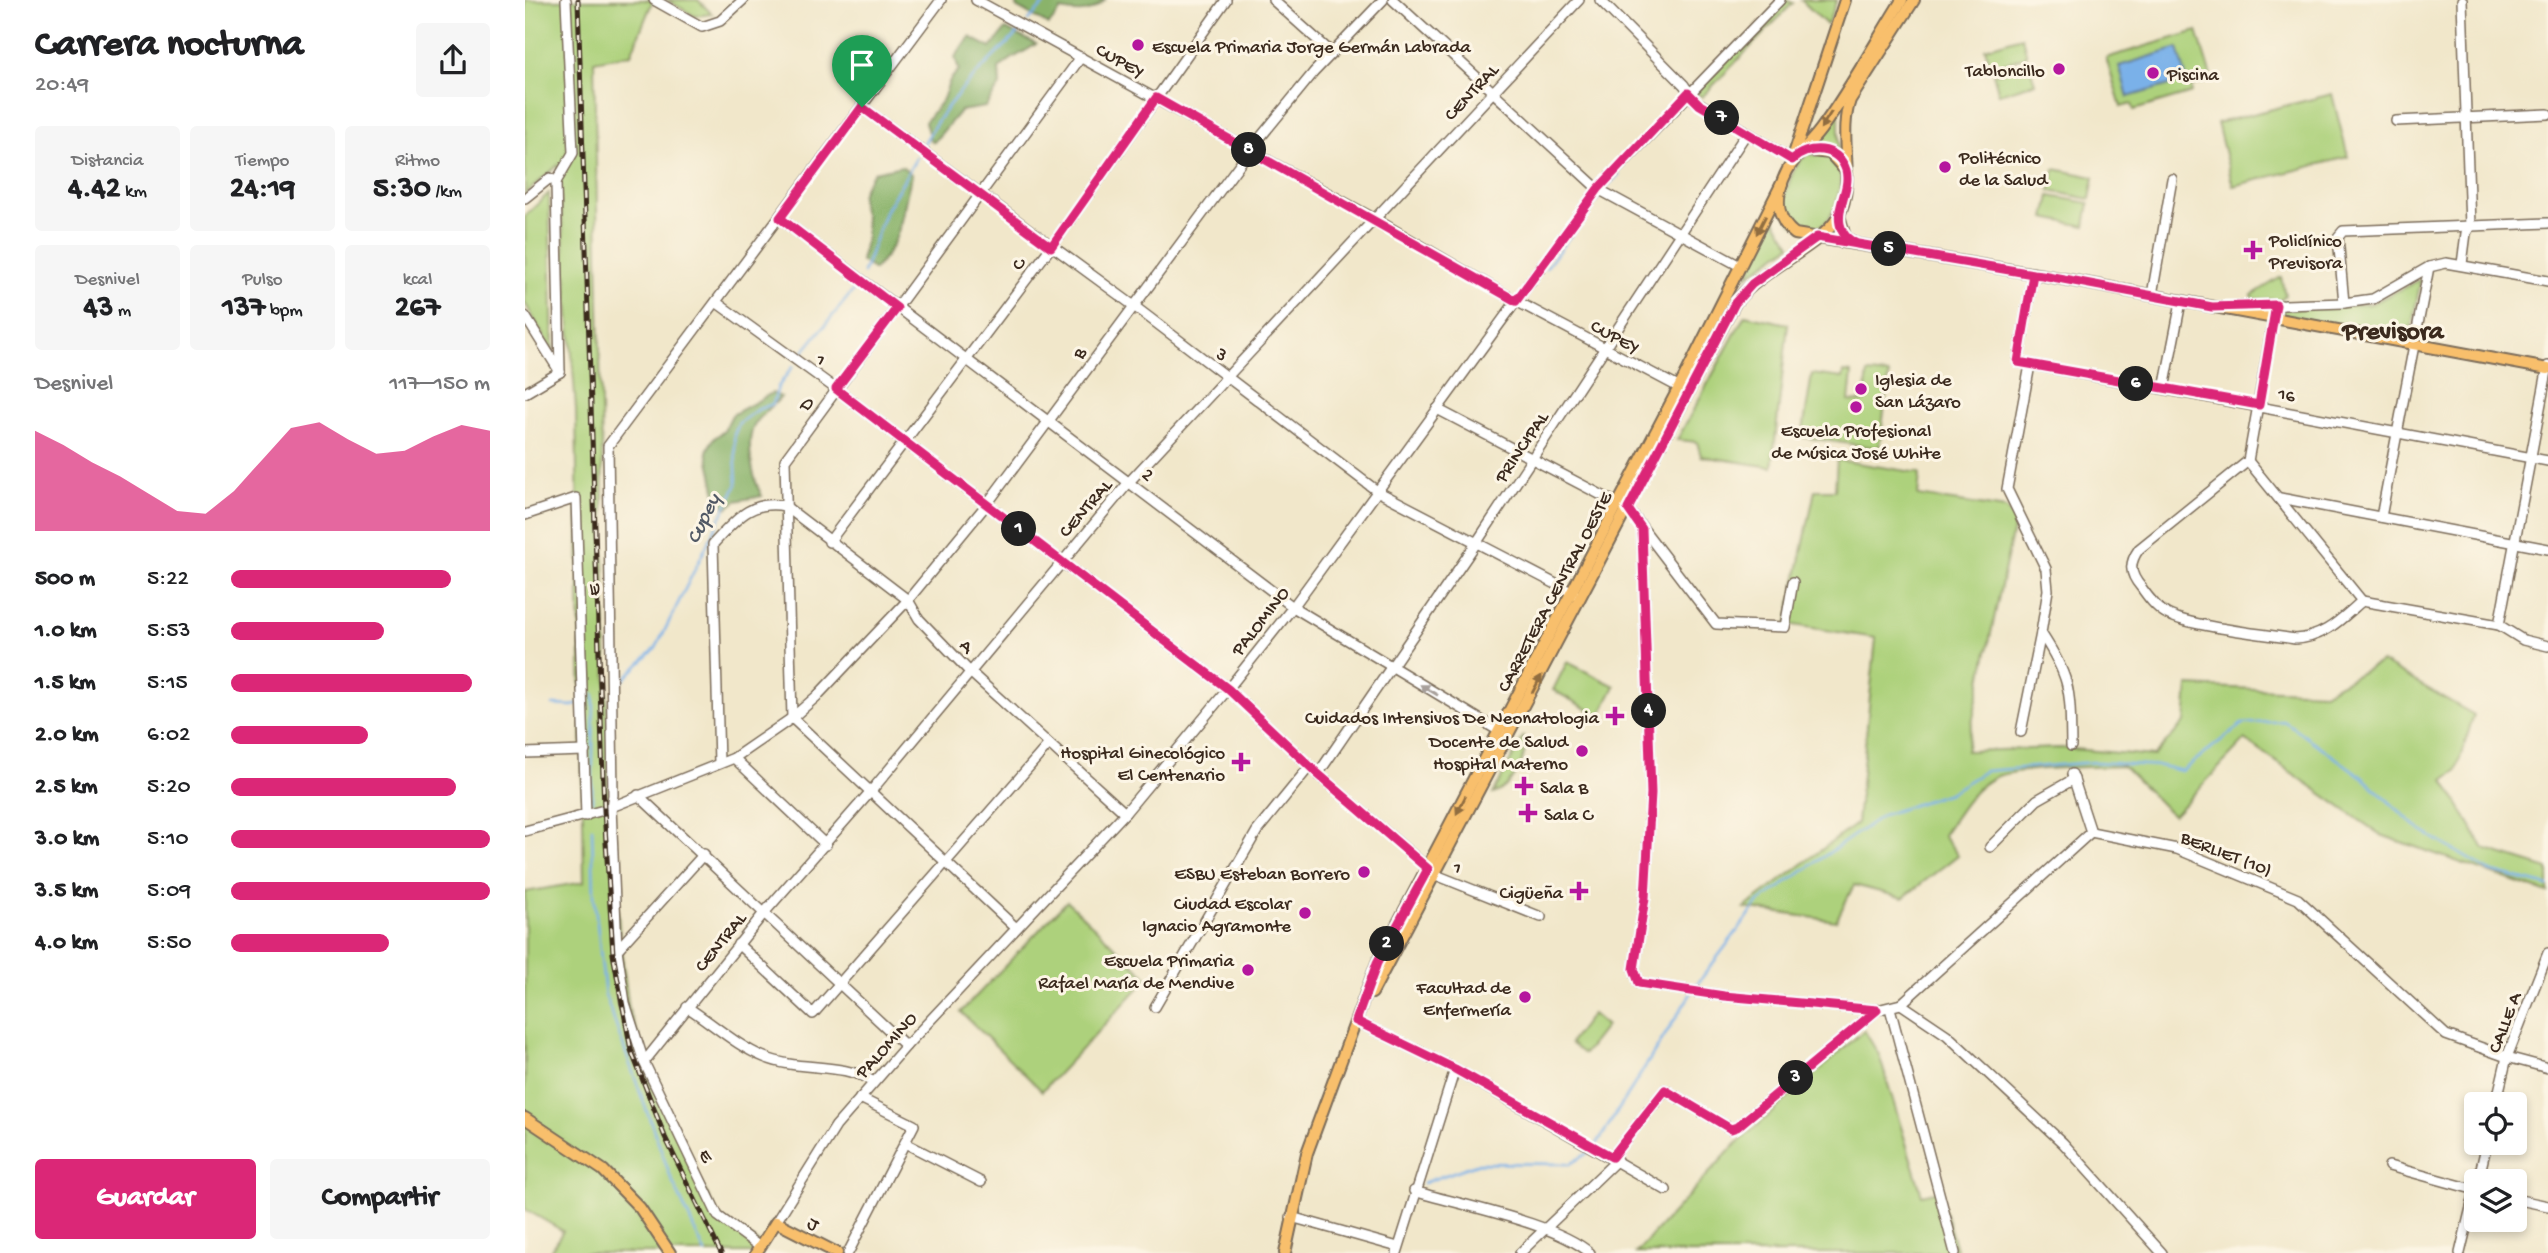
<!DOCTYPE html>
<html lang="es">
<meta charset="utf-8">
<style>
body{margin:0;font-family:"Gochi Hand",sans-serif;background:#f6f6f6;color:#202124;height:100vh;display:flex;flex-direction:column;font-size:26px;white-space:nowrap}
*{box-sizing:border-box;margin:0}
p{font-size:23px;color:#757577}
.icon{flex:none;width:38px;height:38px;fill:none;stroke:currentColor;stroke-width:2;stroke-linecap:round;stroke-linejoin:round}
.map{position:relative;flex:1;overflow:hidden}
.details{display:flex;flex-direction:column;background:#fff;width:525px}
.details>*{flex:none}
.buttons{position:absolute;left:1939px;top:1092px;display:grid;gap:14px}
.buttons a{display:grid;place-items:center;width:63px;height:63px;border-radius:7px;background:#fff;box-shadow:0 4px 10px #0003;font-size:35px}
.pin{position:absolute;display:grid;place-items:center;width:60px;height:60px;color:#fff;margin:-72px -30px;border-radius:50% 50% 50% 0;rotate:-45deg;box-shadow:0 0 7px #0007}
.pin .icon{rotate:45deg}
.km{position:absolute;width:35px;height:35px;margin:-18px;border-radius:50%;background:#222;color:#fff;font-size:19px;line-height:35px;text-align:center}
.round{display:grid;place-items:center;flex:none;width:74px;height:74px;border-radius:7px;background:#f6f6f6}
.head{display:flex;align-items:center;justify-content:space-between;height:119px;padding:0 35px}
h1{font-size:38px;font-weight:800;line-height:52px}
.metrics{display:grid;grid-template-columns:repeat(3,1fr);gap:10px;height:119px;padding:7px 35px}
.metrics div{display:grid;align-content:center;border-radius:7px;background:#f6f6f6;text-align:center}
.metrics b{font-size:30px;font-weight:800}
.metrics small{font-size:19px;font-weight:400}
.metrics p{font-size:19px}
.chart{height:196px;padding:14px 35px}
.chart p{display:flex;justify-content:space-between}
.chart svg{width:100%;height:126px;margin-top:7px;fill:#db2777;opacity:.7}
.cta{display:flex;gap:14px;margin-top:auto;padding:14px 35px}
.cta a{flex:1;height:80px;border-radius:7px;background:#db2777;color:#fff;font-size:28px;font-weight:800;line-height:80px;text-align:center}
.cta a+a{background:#f6f6f6;color:#202124}
ul{padding:0 35px;list-style:none;font-size:23px}
li{display:grid;grid-template-columns:112px 84px 1fr;align-items:center;height:52px}
li i{height:18px;border-radius:9px;background:#db2777}
main{display:flex;flex:1;min-height:0}
.map>svg:first-child{display:block}
.green{fill:#add17b;stroke:#747e4c;stroke-width:2}
.forest{fill:#8ab36b;stroke:#626e44;stroke-width:2}
.water{fill:#7ab1e9;stroke:#5a6e84;stroke-width:2}
.lines{fill:none;stroke-linecap:round;stroke-linejoin:round}
.stream{stroke:#7ab1e9;stroke-width:2.5}
.minor-casing{stroke:#7b6c5a;stroke-width:12}
.major-casing{stroke:#7b6c5a;stroke-width:14}
.minor{stroke:#fff;stroke-width:9}
.major{stroke:#f8bf6c;stroke-width:10}
.rail-casing{stroke:#3b2a1e;stroke-width:5}
.rail{stroke:#fcf5e5;stroke-width:2.5;stroke-dasharray:8;stroke-linecap:butt}
.oneway{fill:#906d41}
.oneway2{fill:#a79f9a}
.route-casing{stroke:#fff;stroke-width:14}
.route{stroke:#db2777;stroke-width:9}
.poi-dot{fill:#b5179e;stroke:#fcf5e5;stroke-width:2.5}
.labels{text-anchor:middle;stroke-width:6;stroke-linejoin:round;paint-order:stroke}
.poi-label{font-size:19px;fill:#3b2a1e;stroke:#fcf5e5;text-anchor:end}
.street-label{font-size:19px;fill:#3b2a1e;stroke:#fcf5e5}
.water-label{font-size:21px;font-style:italic;fill:#515965;stroke:#fcf5e5}
.district-label{font-size:26px;font-weight:bold;fill:#3b2a1e;stroke:#fcf5e5}
</style>
<main>
<section class="details">
<div class="head"><div><h1>Carrera nocturna</h1><p>20:49</p></div><a class="round"><svg class="icon" aria-label="share" viewBox="0 0 24 24"><path d="M12 15V3M7 8l5-5 5 5M5 13v7h14v-7"/></svg></a></div>
<div class="metrics">
<div><p>Distancia</p><b>4.42<small> km</small></b></div>
<div><p>Tiempo</p><b>24:19</b></div>
<div><p>Ritmo</p><b>5:30<small> /km</small></b></div>
</div>
<div class="metrics">
<div><p>Desnivel</p><b>43<small> m</small></b></div>
<div><p>Pulso</p><b>137<small> bpm</small></b></div>
<div><p>kcal</p><b>267</b></div>
</div>
<div class="chart"><p><span>Desnivel</span>117–150 m</p>
<svg viewBox="0 0 160 44" preserveAspectRatio="none"><path d="M0 44V9L10 14L20 20L30 25L40 31L50 37L60 38L70 30L80 19L90 8L100 6L110 12L120 17L130 16L140 11L150 7L160 9V44z"/></svg>
</div>
<ul>
<li><b>500 m</b>5:22<i style="width:85%"></i></li>
<li><b>1.0 km</b>5:53<i style="width:59%"></i></li>
<li><b>1.5 km</b>5:15<i style="width:93%"></i></li>
<li><b>2.0 km</b>6:02<i style="width:53%"></i></li>
<li><b>2.5 km</b>5:20<i style="width:87%"></i></li>
<li><b>3.0 km</b>5:10<i style="width:100%"></i></li>
<li><b>3.5 km</b>5:09<i style="width:100%"></i></li>
<li><b>4.0 km</b>5:50<i style="width:61%"></i></li>
</ul>
<div class="cta"><a>Guardar</a><a>Compartir</a></div>
</section>
<div class="map">
<svg width="2023" height="1253" viewBox="0 0 2023 1253">
<rect width="100%" height="100%" fill="#fcf5e5"/>
<filter id="ink" filterUnits="userSpaceOnUse"><feTurbulence type="fractalNoise" baseFrequency=".0143" numOctaves="2"/><feDisplacementMap in="SourceGraphic" scale="14" xChannelSelector="R" yChannelSelector="G"/><feConvolveMatrix kernelMatrix="1 2 1 2 8 2 1 2 1" color-interpolation-filters="sRGB"/></filter>
<filter id="wash" filterUnits="userSpaceOnUse"><feTurbulence type="fractalNoise" baseFrequency=".00686" numOctaves="4" result="noise"/><feDisplacementMap in="SourceGraphic" scale="28" xChannelSelector="R" yChannelSelector="G"/><feGaussianBlur stdDeviation="1.57" result="paint"/><feColorMatrix in="noise" values="0 0 0 0 0 0 0 0 0 0 0 0 0 0 0 0 0 1.4 0 .05"/><feComposite in="paint" operator="in"/></filter>
<g filter="url(#wash)">
<rect width="100%" height="100%" fill="#f1e7ca"/>
<g class="green">
<polygon points="0,0 128,0 106,54 69,61 84,796 95,942 104,1010 144,1118 193,1216 233,1242 228,1253 24,1253 38,1231 0,1209 0,892 59,882 51,409 33,165 0,194"/>
<polygon points="142,0 173,0 187,14 170,16"/>
<polygon points="1260,0 1268,3 1177,97 1171,93"/>
<polygon points="1276,0 1312,0 1302,25"/>
<polygon points="1672,31 1687,80 1666,86 1667,93 1609,110 1607,104 1596,107 1581,58"/>
<polygon points="1497,37 1502,56 1466,67 1460,48"/>
<polygon points="1504,64 1510,83 1474,94 1468,74"/>
<polygon points="1807,94 1823,157 1708,186 1692,123"/>
<polygon points="1314,111 1314,150 1291,144"/>
<path d="M1284,154L1305,157L1316,175C1315,189 1312,207 1304,218C1289,239 1257,228 1259,202C1259,195 1263,187 1265,180C1269,169 1273,160 1284,154Z"/>
<polygon points="1530,169 1569,177 1565,199 1525,191"/>
<polygon points="24,193 28,353 0,303 0,216"/>
<polygon points="1525,196 1564,203 1560,226 1520,218"/>
<polygon points="1249,218 1266,245 1222,276"/>
<polygon points="1756,277 1760,295 1755,300 1729,299 1727,295"/>
<polygon points="1896,279 1884,339 1754,314 1759,308 1846,304"/>
<polygon points="1220,315 1263,324 1247,467 1176,456 1172,442 1152,440"/>
<polygon points="1319,372 1327,373 1324,401 1339,402 1343,373 1364,375 1354,448 1277,437 1287,374 1318,378"/>
<path d="M1312,460L1395,473L1393,496L1481,509L1490,520L1441,751L1536,748L1629,756L1660,722L1663,686L1800,692L1856,662L1949,715L1931,771L1919,780L1959,849L2023,869V893L1856,835L1720,740L1648,816L1598,766C1570,767 1489,767 1468,778C1446,789 1432,815 1418,835L1433,855L1378,898L1329,885L1311,921L1219,908L1332,823L1351,638L1262,624L1290,490H1310Z"/>
<polygon points="1042,662 1090,686 1075,716 1028,690"/>
<path d="M998,737C1006,755 986,789 968,794Z"/>
<polygon points="542,901 623,978 517,1091 436,1012"/>
<polygon points="1067,1014 1081,1026 1059,1054 1045,1043"/>
<polygon points="1339,1030 1354,1055 1397,1195 1414,1191 1432,1253 1111,1253 1207,1148"/>
</g>
<g class="forest">
<path d="M494,0H580C566,14 555,14 536,10L524,25L491,7Z"/>
<path d="M481,29L511,44C498,54 485,57 474,69L475,86L460,107L435,111L409,142L405,140L400,122L418,99L425,80L434,70L430,57L445,37L466,48Z"/>
<path d="M377,166L387,175C374,216 381,236 349,270L336,261C338,252 341,243 341,234C343,203 324,205 349,172Z"/>
<path d="M247,393L256,397C248,406 235,415 229,426C220,443 228,480 237,496L211,501L202,508L192,499L182,451L188,439L199,431L207,415Z"/>
</g>
<polygon class="water" points="1653,48 1662,80 1603,97 1594,66"/>
<g class="lines">
<g class="stream">
<polyline points="503,21 523,0"/>
<path d="M398,145C425,95 455,71 494,32"/>
<polyline points="1084,184 1094,174"/>
<polyline points="1021,268 1075,196"/>
<polyline points="338,273 361,210 392,157"/>
<polyline points="275,356 332,286"/>
<polyline points="93,685 131,648 212,484 209,435 214,423 234,409 248,404 253,387 268,366"/>
<polyline points="28,705 48,706 54,703"/>
<polyline points="67,801 69,694"/>
<polyline points="67,828 69,896 80,995 146,1178 180,1253"/>
<polyline points="1072,1144 1170,987 1234,902 1358,815 1424,793 1460,771 1570,762 1636,766 1657,771 1717,724 1759,721 1836,776 1895,830 1964,871 2023,886"/>
<polyline points="898,1183 954,1163 1045,1164 1066,1151"/>
</g>
</g>
</g>
<g filter="url(#ink)">
<g class="lines">
<g class="minor-casing">
<g id="minor">
<polyline points="129,0 177,27 195,21 218,0"/>
<polyline points="451,0 850,219 991,301 1159,390"/>
<polyline points="748,0 807,53"/>
<polyline points="868,0 1073,189 1215,266"/>
<polyline points="1075,0 1159,85 1169,100 1267,160"/>
<polyline points="337,107 609,306 852,491 1050,594"/>
<polyline points="1871,121 2023,114"/>
<polyline points="31,182 35,372"/>
<polyline points="31,182 48,153 41,0"/>
<polyline points="0,198 25,178 31,182"/>
<polyline points="255,218 768,607 979,734"/>
<polyline points="1937,264 1941,233 1945,226 1937,0"/>
<polyline points="1508,274 1493,362 2023,461"/>
<polyline points="1627,295 1647,179"/>
<polyline points="191,302 311,389 703,689 793,774 911,875 1016,917"/>
<polyline points="1819,303 1813,237 1818,231 2023,223"/>
<polyline points="1703,307 1819,303 1848,299 1904,267 1921,263 2023,281"/>
<polyline points="0,316 35,372"/>
<path d="M1505,365L1482,489L1521,569L1523,590L1516,633C1547,680 1545,691 1546,746"/>
<polyline points="1639,389 1656,302"/>
<polyline points="0,393 35,372"/>
<polyline points="912,409 1103,509 1191,624 1260,627 1268,582"/>
<path d="M1723,461L1614,549C1604,563 1604,573 1616,587C1623,597 1631,608 1642,614C1667,627 1739,634 1770,639C1799,638 1816,619 1837,601"/>
<polyline points="1723,461 1837,601"/>
<polyline points="1723,461 1751,305"/>
<polyline points="1755,498 2023,549"/>
<polyline points="0,515 51,498 61,816"/>
<polyline points="1856,517 1904,267"/>
<polyline points="1117,529 1126,793 1120,898 1109,969 1114,983 1199,996 1352,1010 1376,1004 1566,832"/>
<polyline points="304,542 526,247 701,0"/>
<polyline points="1837,601 1974,625 1998,640 2023,646"/>
<polyline points="1974,625 2023,366"/>
<polyline points="1496,732 1516,633"/>
<polyline points="0,753 60,751"/>
<polyline points="209,758 301,845"/>
<path d="M194,763L188,544C210,521 225,499 260,506L383,600L394,619L444,671L600,813"/>
<polyline points="793,774 952,542 1221,134"/>
<polyline points="1547,774 1566,832"/>
<polyline points="113,795 381,1046"/>
<polyline points="0,831 79,810 209,758 267,718 292,696 383,600 462,504 725,150 789,72 858,0"/>
<polyline points="1566,832 1652,849 1773,899 1921,1035 1982,1057 2023,1068"/>
<polyline points="1465,847 1512,800 1549,779"/>
<polyline points="491,928 267,718 260,460 556,57"/>
<polyline points="213,944 288,1014 524,744"/>
<polyline points="92,950 179,854"/>
<polyline points="1376,1004 1422,1035 1538,1143 1637,1253"/>
<path d="M162,1007C187,1023 212,1046 239,1057C274,1072 316,1061 349,1082"/>
<polyline points="630,1007 732,831 785,766"/>
<polyline points="1365,1008 1430,1253"/>
<polyline points="831,1021 930,1069 1141,1190"/>
<polyline points="119,1062 239,913 347,790 605,481 1054,0"/>
<polyline points="1971,1104 1982,1057 2023,953"/>
<polyline points="380,1143 456,1182"/>
<polyline points="1087,1157 1140,1090 1206,1129 1212,1127 1352,1010"/>
<polyline points="1864,1166 1951,1190"/>
<polyline points="1953,1181 1962,1143"/>
<path d="M889,1191C935,1205 1031,1223 1065,1253"/>
<polyline points="1990,1199 2023,1206"/>
<polyline points="766,1217 873,1247"/>
<polyline points="251,1222 311,1126 381,1046 600,813 703,689 768,607 1073,189 1255,0"/>
<polyline points="235,1247 193,1216 119,1062 100,1003 92,950 86,807 88,795 83,446 416,0"/>
<polyline points="323,1253 389,1125 335,1098"/>
<polyline points="872,1253 930,1069"/>
<polyline points="995,1253 1092,1160"/>
<polyline points="1935,1253 1951,1187"/>
</g>
</g>
<g class="major-casing">
<g id="major">
<path d="M1377,0C1350,43 1326,88 1296,129C1283,147 1266,158 1258,180C1251,200 1252,221 1270,234L1517,275L2023,369"/>
<polyline points="1278,150 1305,153 1321,171"/>
<polyline points="1267,160 1320,0"/>
<polyline points="1314,215 1320,237 1329,243"/>
<path d="M847,993L1210,303C1234,270 1298,245 1313,217C1332,181 1312,137 1325,100L1389,0"/>
<polyline points="0,1118 78,1170 115,1208 145,1253"/>
<polyline points="231,1253 251,1222 312,1253"/>
<polyline points="760,1253 782,1153 852,963 1159,378 1257,183"/>
</g>
</g>
<use href="#minor" class="minor"/>
<use href="#major" class="major"/>
<g class="rail-casing">
<polyline id="rail" points="53,0 79,810 88,954 106,1050 140,1137 196,1253"/>
</g>
<use href="#rail" class="rail"/>
</g>
<defs><path id="oneway-solid" d="M-6-.8H1V-3.2L6.5 0L1 3.2V.8H-6Z" transform="scale(1.75)"/></defs>
<g class="oneway">
<use href="#oneway-solid" transform="translate(1301 120) rotate(123)"/>
<use href="#oneway-solid" transform="translate(1236 225) rotate(117)"/>
<use href="#oneway-solid" transform="translate(1012 684) rotate(-62)"/>
<use href="#oneway-solid" transform="translate(936 805) rotate(117)"/>
</g>
<use class="oneway2" href="#oneway-solid" transform="translate(904 690) rotate(-149)"/>
</g>
<g class="lines" filter="url(#ink)">
<g class="route-casing">
<path id="route" d="M337,107L255,218L372,308L311,389L703,689L793,774L903,869L852,963L831,1021L930,1069L1087,1157L1140,1090L1206,1129L1212,1127L1352,1010L1199,996L1114,983L1109,969L1120,898L1126,793L1117,529L1103,509L1210,303L1227,284L1292,237C1364,250 1436,261 1508,274L1517,275L1687,307L1751,305L1734,405L1493,362L1508,274L1332,244C1323,239 1317,235 1315,224C1311,206 1326,188 1321,170C1313,145 1282,145 1267,160L1175,105L1163,93L1073,189L991,301L631,98L526,247L337,107"/>
</g>
<use href="#route" class="route"/>
</g>
<g class="poi-dot">
<circle cx="613" cy="45" r="7"/>
<circle cx="1534" cy="69" r="7"/>
<circle cx="1628" cy="73" r="7"/>
<circle cx="1420" cy="167" r="7"/>
<path d="M1724.5 239.5h7v7h7v7h-7v7h-7v-7h-7v-7h7z"/>
<circle cx="1336" cy="389" r="7"/>
<circle cx="1331" cy="407" r="7"/>
<path d="M1086.5 705.5h7v7h7v7h-7v7h-7v-7h-7v-7h7z"/>
<circle cx="1057" cy="751" r="7"/>
<path d="M712.5 751.5h7v7h7v7h-7v7h-7v-7h-7v-7h7z"/>
<path d="M995.5 775.5h7v7h7v7h-7v7h-7v-7h-7v-7h7z"/>
<path d="M999.5 802.5h7v7h7v7h-7v7h-7v-7h-7v-7h7z"/>
<circle cx="839" cy="872" r="7"/>
<path d="M1050.5 880.5h7v7h7v7h-7v7h-7v-7h-7v-7h7z"/>
<circle cx="780" cy="913" r="7"/>
<circle cx="723" cy="970" r="7"/>
<circle cx="1000" cy="997" r="7"/>
</g>
<g class="labels">
<g class="poi-label">
<text x="627" y="52" text-anchor="start">Escuela Primaria Jorge Germán Labrada</text>
<text x="1520" y="76">Tabloncillo</text>
<text x="1642" y="80" text-anchor="start">Piscina</text>
<text x="1434" y="163" text-anchor="start">Politécnico<tspan x="1434" dy="22">de la Salud</tspan></text>
<text x="1744" y="246" text-anchor="start">Policlínico<tspan x="1744" dy="22">Previsora</tspan></text>
<text x="1350" y="385" text-anchor="start">Iglesia de<tspan x="1350" dy="22">San Lázaro</tspan></text>
<text x="1331" y="436" text-anchor="middle">Escuela Profesional<tspan x="1331" dy="22">de Música José White</tspan></text>
<text x="1074" y="723">Cuidados Intensivos De Neonatologia</text>
<text x="1043" y="747">Docente de Salud<tspan x="1043" dy="22">Hospital Materno</tspan></text>
<text x="700" y="758">Hospital Ginecológico<tspan x="700" dy="22">El Centenario</tspan></text>
<text x="1015" y="793" text-anchor="start">Sala B</text>
<text x="1019" y="820" text-anchor="start">Sala C</text>
<text x="825" y="879">ESBU Esteban Borrero</text>
<text x="1038" y="898">Cigüeña</text>
<text x="766" y="909">Ciudad Escolar<tspan x="766" dy="22">Ignacio Agramonte</tspan></text>
<text x="709" y="966">Escuela Primaria<tspan x="709" dy="22">Rafael María de Mendive</tspan></text>
<text x="986" y="993">Facultad de<tspan x="986" dy="22">Enfermería</tspan></text>
</g>
<g class="street-label">
<text transform="translate(596 59) rotate(29)" y="7">CUPEY</text>
<text transform="translate(945 91) rotate(-47)" y="7">CENTRAL</text>
<text transform="translate(492 263) rotate(-53)" y="7">C</text>
<text transform="translate(1091 335) rotate(28)" y="7">CUPEY</text>
<text transform="translate(553 352) rotate(-54)" y="7">B</text>
<text transform="translate(698 353) rotate(38)" y="7">3</text>
<text transform="translate(297 358) rotate(36)" y="7">1</text>
<text transform="translate(1762 393) rotate(11)" y="7">16</text>
<text transform="translate(280 403) rotate(-54)" y="7">D</text>
<text transform="translate(995 446) rotate(-56)" y="7">PRINCIPAL</text>
<text transform="translate(624 473) rotate(38)" y="7">2</text>
<text transform="translate(559 507) rotate(-49)" y="7">CENTRAL</text>
<text transform="translate(67 590) rotate(-91)" y="7">E</text>
<text transform="translate(1028 591) rotate(-62)" y="7">CARRETERA CENTRAL OESTE</text>
<text transform="translate(734 620) rotate(-52)" y="7">PALOMINO</text>
<text transform="translate(443 645) rotate(46)" y="7">A</text>
<text transform="translate(1702 852) rotate(21)" y="7">BERLIET (10)</text>
<text transform="translate(933 866) rotate(24)" y="7">1</text>
<text transform="translate(194 941) rotate(-51)" y="7">CENTRAL</text>
<text transform="translate(1978 1022) rotate(-69)" y="7">CALLE A</text>
<text transform="translate(360 1044) rotate(-48)" y="7">PALOMINO</text>
<text transform="translate(183 1155) rotate(64)" y="7">E</text>
<text transform="translate(289 1222) rotate(27)" y="7">J</text>
</g>
<g class="water-label">
<text transform="translate(177 518) rotate(-64)" y="7">Cupey</text>
</g>
<g class="district-label">
<text x="1868" y="338">Previsora</text>
</g>
</g>
</svg>
<div class="buttons">
<a><svg class="icon" aria-label="locate" viewBox="0 0 24 24"><circle cx="12" cy="12" r="6"/><path d="M12 2v4M12 18v4M2 12h4M18 12h4"/></svg></a>
<a><svg class="icon" aria-label="layers" viewBox="0 0 24 24"><path d="M12 4l9 5-9 5-9-5zM3 14l9 5 9-5"/></svg></a>
</div>
<div class="pin" style="left:337px;top:107px;background:#1e9e55"><svg class="icon" aria-label="arrive" viewBox="0 0 24 24"><path d="M6 21V4h12l-3 4 3 4H6"/></svg></div>
<b class="km" style="left:494px;top:529px">1</b>
<b class="km" style="left:862px;top:944px">2</b>
<b class="km" style="left:1271px;top:1078px">3</b>
<b class="km" style="left:1124px;top:711px">4</b>
<b class="km" style="left:1364px;top:249px">5</b>
<b class="km" style="left:1611px;top:384px">6</b>
<b class="km" style="left:1197px;top:118px">7</b>
<b class="km" style="left:724px;top:150px">8</b>
</div>
</main>
